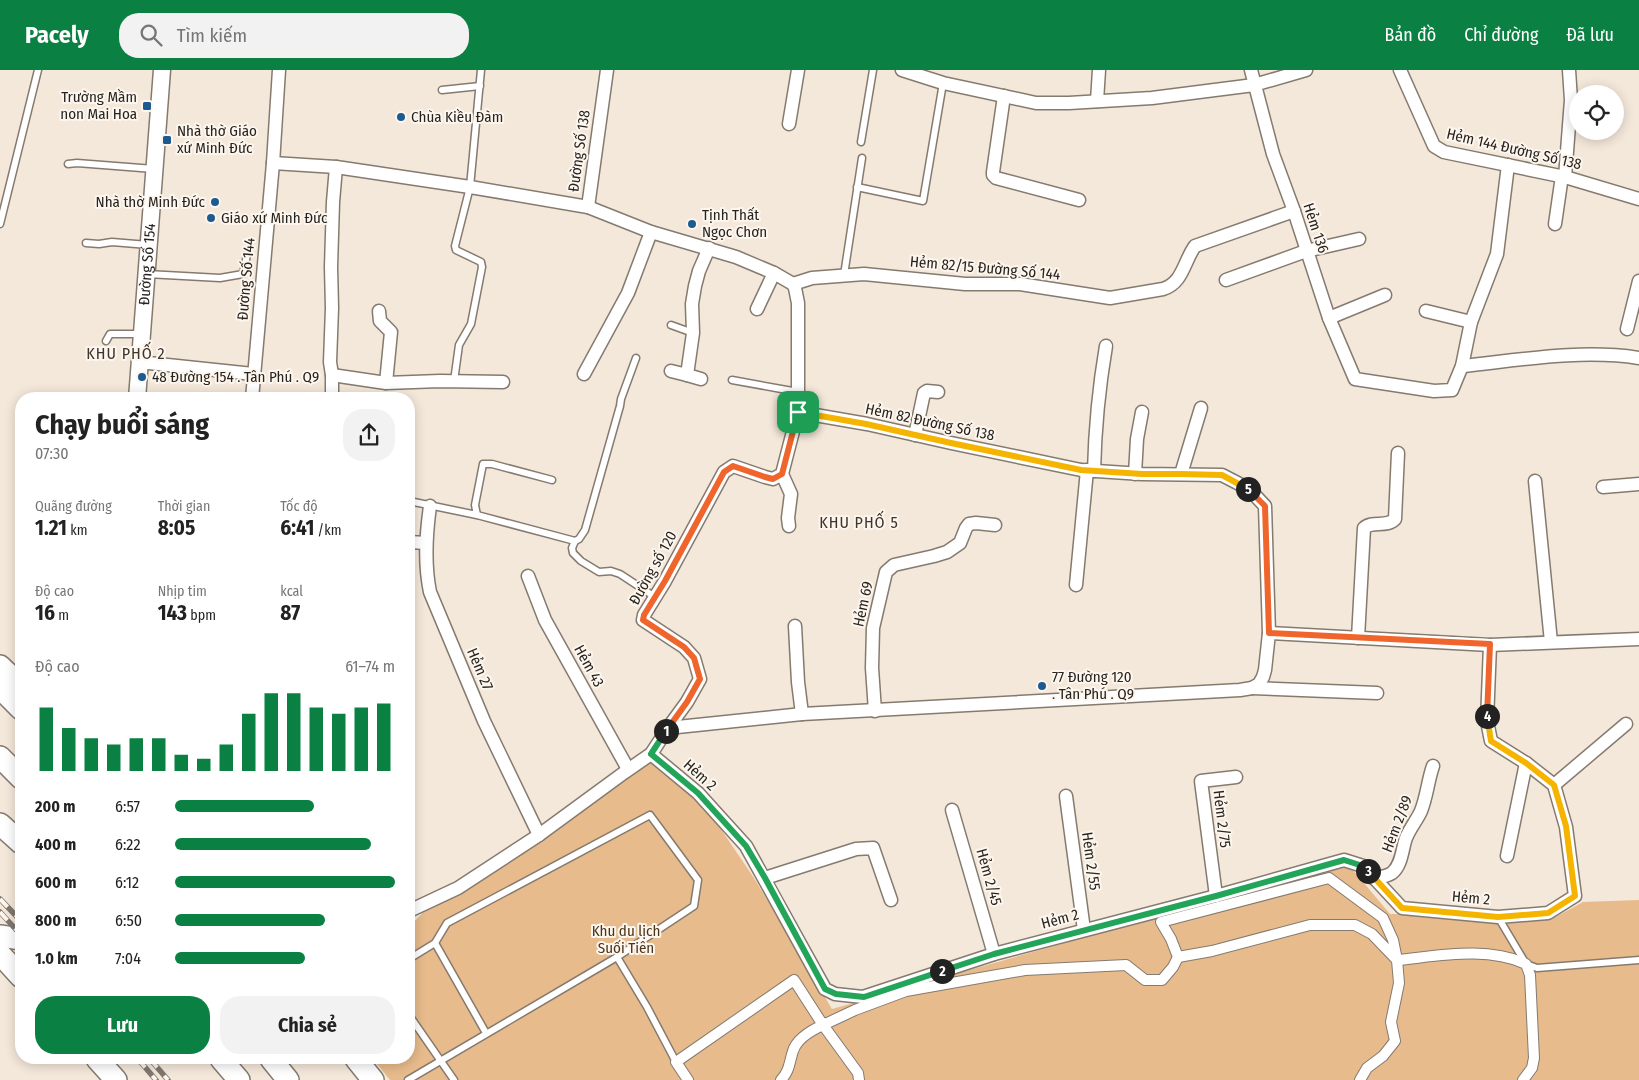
<!DOCTYPE html>
<html lang="vi">
<meta charset="utf-8">
<style>
body{margin:0;font-family:"Fira Sans Condensed",sans-serif;background:#f2f2f2;color:#222;height:100vh;display:flex;flex-direction:column;font-size:19px;white-space:nowrap}
*{box-sizing:border-box;margin:0}
p{font-size:16px;color:#767676}
.icon{flex:none;width:28px;height:28px;fill:none;stroke:currentColor;stroke-width:2;stroke-linecap:round;stroke-linejoin:round}
.map{position:relative;flex:1;overflow:hidden}
.drawer{position:absolute;left:15px;top:322px;width:400px;height:672px;display:flex;flex-direction:column;background:#fff;border-radius:20px;box-shadow:0 2px 12px #0003}
.drawer>*{flex:none}
.controls{position:absolute;left:1569px;top:15px;display:grid;gap:10px}
.controls a{display:grid;place-items:center;width:55px;height:55px;border-radius:50%;background:#fff;box-shadow:0 2px 12px #0003;font-size:25px}
.pin{position:absolute;display:grid;place-items:center;width:42px;height:42px;color:#fff;margin:-21px;border-radius:10px;box-shadow:0 2px 8px #0006}
.km{position:absolute;width:25px;height:25px;margin:-12px;border-radius:50%;background:#222;color:#fff;font-size:14px;line-height:25px;text-align:center}
.round{display:grid;place-items:center;flex:none;width:52px;height:52px;border-radius:20px;background:#f2f2f2}
.overview{display:flex;align-items:center;justify-content:space-between;height:85px;padding:0 20px}
h1{font-size:28px;font-weight:700;line-height:38px}
.stats{display:grid;grid-template-columns:repeat(3,1fr);gap:8px;height:85px;padding:5px 20px}
.stats div{display:grid;align-content:center}
.stats b{font-size:21px;font-weight:700}
.stats small{font-size:14px;font-weight:400}
.stats p{font-size:14px}
.chart{height:140px;padding:10px 20px}
.chart p{display:flex;justify-content:space-between}
.chart svg{width:100%;height:90px;margin-top:5px;stroke:#0b8043;stroke-width:6}
.cta{display:flex;gap:10px;margin-top:auto;padding:10px 20px}
.cta a{flex:1;height:58px;border-radius:20px;background:#0b8043;color:#fff;font-size:20px;font-weight:700;line-height:58px;text-align:center}
.cta a+a{background:#f2f2f2;color:#222}
ul{padding:0 20px;list-style:none;font-size:16px}
li{display:grid;grid-template-columns:80px 60px 1fr;align-items:center;height:38px}
li i{height:12px;border-radius:6px;background:#0b8043}
header{display:flex;align-items:center;gap:30px;box-sizing:border-box;height:70px;padding:0 25px;background:#0b8043;color:#fff}
header strong{font-size:24px}
nav{display:flex;gap:28px;margin-inline-start:auto;font-size:18px}
.search{width:350px;height:45px;background:#f2f2f2;display:flex;align-items:center;gap:12px;box-sizing:border-box;padding:0 18px;border-radius:20px;color:#767676;font-size:19px}
.map>svg:first-child{display:block}
.green{fill:#e7bb8c}
.lines{fill:none;stroke-linecap:round;stroke-linejoin:round}
.service-casing{stroke:#857a6f;stroke-width:9}
.pedestrian-casing{stroke:#857a6f;stroke-width:12}
.minor-casing{stroke:#857a6f;stroke-width:15}
.tertiary-casing{stroke:#857a6f;stroke-width:19}
.trunk-casing{stroke:#857a6f;stroke-width:24}
.service{stroke:#fff;stroke-width:6}
.pedestrian{stroke:#fff;stroke-width:10}
.minor{stroke:#fff;stroke-width:12}
.tertiary{stroke:#fff;stroke-width:16}
.trunk{stroke:#fff;stroke-width:21}
.rail-casing{stroke:#80786f;stroke-width:5.5}
.rail{stroke:#fdf6ee;stroke-width:4;stroke-dasharray:11;stroke-linecap:butt}
.split-1-casing{stroke:#fff;stroke-width:10}
.split-2-casing{stroke:#fff;stroke-width:10}
.split-3-casing{stroke:#fff;stroke-width:10}
.split-4-casing{stroke:#fff;stroke-width:10}
.split-5-casing{stroke:#fff;stroke-width:10}
.split-6-casing{stroke:#fff;stroke-width:10}
.split-1{stroke:#f0652b;stroke-width:6}
.split-2{stroke:#22a559;stroke-width:6}
.split-3{stroke:#22a559;stroke-width:6}
.split-4{stroke:#f5b400;stroke-width:6}
.split-5{stroke:#f0652b;stroke-width:6}
.split-6{stroke:#f5b400;stroke-width:6}
.poi-dot{fill:#1c5a91;stroke:#fdf6ee;stroke-width:2}
.labels{text-anchor:middle;stroke-width:4;stroke-linejoin:round;paint-order:stroke}
.poi-label{font-size:15px;fill:#27231e;stroke:#fdf6ee;text-anchor:start}
.street-label{font-size:15px;fill:#27231e;stroke:#fdf6ee}
.park-label{font-size:15px;fill:#4b3419;stroke:#fdf6ee}
.neighbourhood-label{font-size:16px;letter-spacing:1px;fill:#3f362b;stroke:#fdf6ee}
</style>
<header>
<strong>Pacely</strong>
<div class="search"><svg class="icon" aria-label="search" viewBox="0 0 24 24"><circle cx="10" cy="10" r="6"/><path d="M15 15l6 6"/></svg>Tìm kiếm</div>
<nav><a>Bản đồ</a><a>Chỉ đường</a><a>Đã lưu</a></nav>
</header>
<div class="map">
<svg width="1639" height="1010" viewBox="0 0 1639 1010">
<rect width="100%" height="100%" fill="#f4e8da"/>
<polygon class="green" points="649,689 695,721 754,808 832,939 1347,793 1390,844 1487,845 1552,849 1583,832 1639,830 1639,1010 390,1010 373,989 409,989 409,857 436,829"/>
<g class="lines">
<g class="service-casing">
<g id="service">
<polyline points="442,20 480,16"/>
<polyline points="861,72 873,0"/>
<polyline points="68,94 77,93 154,99"/>
<polyline points="857,117 923,131 943,13"/>
<polyline points="0,154 38,0"/>
<polyline points="86,173 99,174 112,172 148,175"/>
<polyline points="147,204 220,208 243,204 248,180"/>
<polyline points="844,205 862,88"/>
<polyline points="671,255 693,263"/>
<polyline points="106,271 110,264 140,264"/>
<polyline points="732,310 798,322"/>
<polyline points="454,311 459,275 471,254 482,197 481,192 456,180 455,176 470,117 481,0"/>
<polyline points="409,431 477,445 475,435 483,394 492,394 552,410"/>
<polyline points="477,445 575,471 579,469 585,460 620,336 621,329 636,288"/>
<polyline points="575,471 572,478 573,483 581,491 599,502 611,501 620,504 655,527"/>
<polyline points="1498,847 1526,894 1537,898 1639,890"/>
<polyline points="435,873 486,963"/>
<polyline points="617,887 647,937 676,992"/>
<polyline points="409,945 454,1010"/>
<polyline points="408,1010 617,887 694,836 698,810 650,745 447,853 435,873 409,889"/>
</g>
</g>
<g class="pedestrian-casing">
<g id="pedestrian">
<polyline points="1178,887 1212,881 1310,855 1355,855 1372,864 1397,890 1399,913 1391,952 1395,971 1383,986 1367,998 1360,1010"/>
<path d="M688,1010L676,992L794,910L823,955L855,940L906,921L1025,900L1126,895L1145,910H1162L1173,897L1178,887L1171,869L1161,852L1329,808L1383,848L1393,870L1397,890C1439,886 1487,876 1526,894L1530,905L1534,988L1532,998L1523,1010"/>
<path d="M781,1010C790,1000 789,993 793,981C797,968 812,960 823,955L858,1003L859,1010"/>
</g>
</g>
<g class="minor-casing">
<g id="minor">
<polyline points="902,0 943,13 1036,33 1069,33 1152,28 1254,15 1306,0"/>
<polyline points="1251,0 1273,84 1294,141 1329,248 1355,309 1434,321 1452,320 1462,296 1471,252 1497,184 1508,95"/>
<polyline points="1400,0 1434,76 1444,82 1565,107 1639,129"/>
<polyline points="1004,26 993,102 993,105 996,108 1079,130"/>
<polyline points="1097,31 1099,0"/>
<polyline points="789,54 798,0"/>
<polyline points="273,93 336,97 470,117 588,137 651,162 736,187 774,203 793,214 795,218 798,233 798,342 782,404 773,409 765,407 733,396 724,402 665,511 644,545 643,550 684,577 694,588 700,609 687,632 668,658 651,684 625,702 539,765 458,818 409,841"/>
<polyline points="1565,107 1571,30 1569,0"/>
<polyline points="588,137 607,0"/>
<polyline points="1555,154 1562,106"/>
<polyline points="1226,210 1306,181 1359,169"/>
<path d="M793,214L812,208L864,204L965,214H1020L1110,228L1163,219C1183,213 1184,191 1195,176L1294,141"/>
<polyline points="757,239 774,203"/>
<polyline points="379,241 380,251 391,262 386,313"/>
<polyline points="1426,241 1471,252"/>
<polyline points="1329,248 1385,225"/>
<polyline points="1627,259 1639,211"/>
<polyline points="139,292 253,304"/>
<path d="M1462,296C1520,290 1581,279 1639,288"/>
<polyline points="671,301 687,305 693,263 692,234 695,216 699,201 709,178"/>
<polyline points="584,304 628,223 651,162"/>
<polyline points="332,305 386,313 440,311 503,312"/>
<polyline points="687,305 701,309"/>
<polyline points="252,329 273,93 279,0"/>
<polyline points="332,329 332,305 330,292 332,238 331,197 333,132 336,97"/>
<polyline points="915,365 924,323 927,321 938,322"/>
<path d="M1094,401C1095,359 1099,317 1106,276"/>
<polyline points="782,404 791,424 788,448 789,456"/>
<polyline points="1135,404 1137,369 1142,342"/>
<polyline points="1181,404 1201,338"/>
<polyline points="1535,411 1551,572"/>
<polyline points="1603,417 1639,414"/>
<path d="M430,436C426,465 424,493 430,522L484,651L539,765"/>
<polyline points="409,472 426,473"/>
<polyline points="528,506 545,550 628,699"/>
<polyline points="1076,515 1087,400"/>
<polyline points="795,556 798,612 802,644"/>
<polyline points="1269,563 1490,575 1639,569"/>
<path d="M1358,568L1364,458C1372,450 1387,458 1395,449L1398,383"/>
<polyline points="1252,618 1377,623"/>
<polyline points="875,641 872,598 873,558 886,502 894,495 934,486 947,482 960,473 966,458 969,454 976,453 995,455"/>
<polyline points="668,658 802,644 1240,620 1252,618 1259,614 1263,607 1265,600 1269,563 1265,436 1249,419 1222,405 1142,404 1081,400 951,373 867,354 798,342"/>
<polyline points="651,684 698,723 746,776 825,919 835,924 863,927 994,884 1216,826 1344,790 1363,796 1402,838 1498,847 1548,843 1575,826 1566,757 1554,715 1526,693 1491,671 1487,651 1490,575"/>
<polyline points="1554,715 1626,654"/>
<polyline points="1066,726 1084,860"/>
<polyline points="952,740 994,884"/>
<polyline points="1507,786 1526,693"/>
<polyline points="765,808 856,779 873,778 891,830"/>
<path d="M1373,808C1380,807 1386,807 1392,803C1402,795 1402,779 1406,768C1410,758 1417,750 1421,741C1427,726 1428,710 1433,696"/>
<polyline points="1216,826 1201,711 1236,707"/>
</g>
</g>
<g class="tertiary-casing">
<g id="tertiary">
<path id="s1" d="M137,329L162,0"/>
</g>
</g>
<g class="trunk-casing">
<g id="trunk">
<polyline points="0,596 21,616"/>
<polyline points="0,618 21,639"/>
<polyline points="0,687 21,708"/>
<polyline points="0,754 21,773"/>
<polyline points="0,866 21,869"/>
<polyline points="0,884 21,907"/>
<polyline points="97,989 116,1010"/>
<polyline points="221,989 239,1010"/>
<polyline points="271,989 288,1010"/>
<polyline points="356,989 373,1010"/>
</g>
</g>
<use href="#service" class="service"/>
<use href="#pedestrian" class="pedestrian"/>
<use href="#minor" class="minor"/>
<use href="#tertiary" class="tertiary"/>
<use href="#trunk" class="trunk"/>
<g class="rail-casing">
<g id="rail">
<polyline points="0,829 21,851"/>
<polyline points="0,842 21,865"/>
<polyline points="138,989 156,1010"/>
<polyline points="150,989 168,1010"/>
</g>
</g>
<use href="#rail" class="rail"/>
</g>
<g class="lines">
<g class="split-1-casing">
<polyline id="split-1" points="666,661 687,632 700,609 694,588 684,577 643,550 644,545 665,511 724,402 733,396 765,407 773,409 782,404 798,342"/>
</g>
<g class="split-2-casing">
<polyline id="split-2" points="666,661 651,684 698,723 746,776 765,808 825,919 836,924 864,927 942,901"/>
</g>
<g class="split-3-casing">
<polyline id="split-3" points="942,901 994,884 1216,826 1344,790 1363,796 1368,801"/>
</g>
<g class="split-4-casing">
<polyline id="split-4" points="1368,801 1402,838 1498,847 1548,843 1575,826 1566,756 1554,715 1526,693 1491,671 1487,646"/>
</g>
<g class="split-5-casing">
<polyline id="split-5" points="1248,419 1265,436 1269,563 1490,574 1487,646"/>
</g>
<g class="split-6-casing">
<polyline id="split-6" points="798,342 866,354 951,373 1081,400 1142,404 1181,404 1222,405 1248,419"/>
</g>
<use href="#split-1" class="split-1"/>
<use href="#split-2" class="split-2"/>
<use href="#split-3" class="split-3"/>
<use href="#split-4" class="split-4"/>
<use href="#split-5" class="split-5"/>
<use href="#split-6" class="split-6"/>
</g>
<g class="poi-dot">
<rect x="142" y="31" width="10" height="10" rx="2.5"/>
<circle cx="401" cy="47" r="5"/>
<rect x="162" y="65" width="10" height="10" rx="2.5"/>
<circle cx="215" cy="132" r="5"/>
<circle cx="211" cy="148" r="5"/>
<circle cx="692" cy="154" r="5"/>
<circle cx="142" cy="307" r="5"/>
<circle cx="1042" cy="616" r="5"/>
</g>
<g class="labels">
<g class="poi-label">
<text x="137" y="32" text-anchor="end">Trường Mầm<tspan x="137" dy="17">non Mai Hoa</tspan></text>
<text x="411" y="52">Chùa Kiều Đàm</text>
<text x="177" y="66">Nhà thờ Giáo<tspan x="177" dy="17">xứ Minh Đức</tspan></text>
<text x="205" y="137" text-anchor="end">Nhà thờ Minh Đức</text>
<text x="702" y="150">Tịnh Thất<tspan x="702" dy="17">Ngọc Chơn</tspan></text>
<text x="221" y="153">Giáo xứ Minh Đức</text>
<text x="152" y="312">48 Đường 154 . Tân Phú . Q9</text>
<text x="1052" y="612">77 Đường 120<tspan x="1052" dy="17">. Tân Phú . Q9</tspan></text>
</g>
<g class="street-label">
<text transform="translate(1514 79) rotate(13)" y="5">Hẻm 144 Đường Số 138</text>
<text transform="translate(579 81) rotate(-82)" y="5">Đường Số 138</text>
<text transform="translate(1316 158) rotate(72)" y="5">Hẻm 136</text>
<text dy="5" stroke="none"><textPath href="#s1" startOffset="135">Đường Số 154</textPath></text>
<text transform="translate(985 198) rotate(5)" y="5">Hẻm 82/15 Đường Số 144</text>
<text transform="translate(246 209) rotate(-85)" y="5">Đường Số 144</text>
<text transform="translate(930 352) rotate(12)" y="5">Hẻm 82 Đường Số 138</text>
<text transform="translate(653 498) rotate(-61)" y="5">Đường số 120</text>
<text transform="translate(863 534) rotate(-78)" y="5">Hẻm 69</text>
<text transform="translate(589 596) rotate(61)" y="5">Hẻm 43</text>
<text transform="translate(480 599) rotate(67)" y="5">Hẻm 27</text>
<text transform="translate(700 705) rotate(42)" y="5">Hẻm 2</text>
<text transform="translate(1222 749) rotate(83)" y="5">Hẻm 2/75</text>
<text transform="translate(1397 754) rotate(-69)" y="5">Hẻm 2/89</text>
<text transform="translate(1091 791) rotate(82)" y="5">Hẻm 2/55</text>
<text transform="translate(989 807) rotate(74)" y="5">Hẻm 2/45</text>
<text transform="translate(1471 828) rotate(5)" y="5">Hẻm 2</text>
<text transform="translate(1060 849) rotate(-15)" y="5">Hẻm 2</text>
</g>
<g class="park-label">
<text x="626" y="866">Khu du lịch<tspan x="626" dy="17">Suối Tiên</tspan></text>
</g>
<g class="neighbourhood-label">
<text x="126" y="289">KHU PHỐ 2</text>
<text x="859" y="458">KHU PHỐ 5</text>
</g>
</g>
</svg>
<div class="controls">
<a><svg class="icon" aria-label="locate" viewBox="0 0 24 24"><circle cx="12" cy="12" r="6"/><path d="M12 2v4M12 18v4M2 12h4M18 12h4"/></svg></a>
</div>
<div class="pin" style="left:798px;top:342px;background:#1e9e55"><svg class="icon" aria-label="arrive" viewBox="0 0 24 24"><path d="M6 21V4h12l-3 4 3 4H6"/></svg></div>
<b class="km" style="left:666px;top:661px">1</b>
<b class="km" style="left:942px;top:901px">2</b>
<b class="km" style="left:1368px;top:801px">3</b>
<b class="km" style="left:1487px;top:646px">4</b>
<b class="km" style="left:1248px;top:419px">5</b>
<section class="drawer">
<div class="overview"><div><h1>Chạy buổi sáng</h1><p>07:30</p></div><a class="round"><svg class="icon" aria-label="share" viewBox="0 0 24 24"><path d="M12 15V3M7 8l5-5 5 5M5 13v7h14v-7"/></svg></a></div>
<div class="stats">
<div><p>Quãng đường</p><b>1.21<small> km</small></b></div>
<div><p>Thời gian</p><b>8:05</b></div>
<div><p>Tốc độ</p><b>6:41<small> /km</small></b></div>
</div>
<div class="stats">
<div><p>Độ cao</p><b>16<small> m</small></b></div>
<div><p>Nhịp tim</p><b>143<small> bpm</small></b></div>
<div><p>kcal</p><b>87</b></div>
</div>
<div class="chart"><p><span>Độ cao</span>61–74 m</p>
<svg viewBox="0 0 160 44" preserveAspectRatio="none"><path d="M5 44V13M15 44V23M25 44V28M35 44V31M45 44V28M55 44V28M65 44V36M75 44V38M85 44V31M95 44V16M105 44V6M115 44V6M125 44V13M135 44V16M145 44V13M155 44V11"/></svg>
</div>
<ul>
<li><b>200 m</b>6:57<i style="width:63%"></i></li>
<li><b>400 m</b>6:22<i style="width:89%"></i></li>
<li><b>600 m</b>6:12<i style="width:100%"></i></li>
<li><b>800 m</b>6:50<i style="width:68%"></i></li>
<li><b>1.0 km</b>7:04<i style="width:59%"></i></li>
</ul>
<div class="cta"><a>Lưu</a><a>Chia sẻ</a></div>
</section>
</div>
